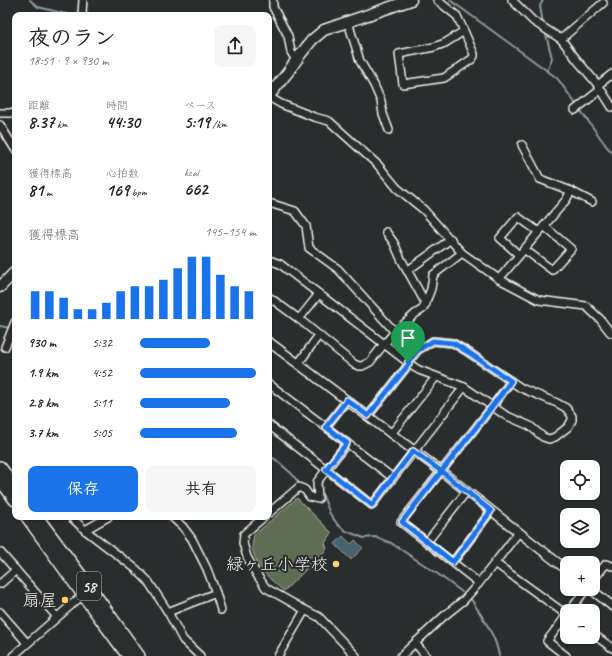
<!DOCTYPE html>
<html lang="ja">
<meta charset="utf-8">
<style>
body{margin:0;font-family:Caveat,"Klee One",sans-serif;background:#f6f6f6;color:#222;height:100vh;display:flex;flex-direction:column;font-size:15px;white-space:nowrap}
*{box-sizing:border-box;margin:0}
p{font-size:13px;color:#767676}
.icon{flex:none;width:22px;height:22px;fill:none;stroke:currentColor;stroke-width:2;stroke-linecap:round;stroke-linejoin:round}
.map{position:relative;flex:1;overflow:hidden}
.panel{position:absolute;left:12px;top:12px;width:260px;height:508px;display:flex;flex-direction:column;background:#fff;border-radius:8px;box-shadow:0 1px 3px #0004}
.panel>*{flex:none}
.fabs{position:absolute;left:560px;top:460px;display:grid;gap:8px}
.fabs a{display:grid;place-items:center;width:40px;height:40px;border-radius:8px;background:#fff;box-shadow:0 1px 3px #0004;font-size:20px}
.pin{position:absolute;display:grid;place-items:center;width:34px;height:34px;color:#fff;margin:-41px -17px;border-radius:50% 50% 50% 0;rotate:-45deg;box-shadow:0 0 4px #0007}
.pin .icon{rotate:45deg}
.round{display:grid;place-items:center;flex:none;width:42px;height:42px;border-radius:8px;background:#f6f6f6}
.summary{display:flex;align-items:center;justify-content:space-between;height:68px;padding:0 16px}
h1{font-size:22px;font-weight:700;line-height:30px}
.figures{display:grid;grid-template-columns:repeat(3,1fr);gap:6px;height:68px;padding:4px 16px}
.figures div{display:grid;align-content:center}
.figures b{font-size:17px;font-weight:700}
.figures small{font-size:11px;font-weight:400}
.figures p{font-size:11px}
.chart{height:112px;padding:8px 16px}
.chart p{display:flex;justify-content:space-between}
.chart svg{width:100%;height:72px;margin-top:4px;stroke:#1a73e8;stroke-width:6}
.button{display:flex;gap:8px;margin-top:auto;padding:8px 16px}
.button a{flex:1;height:46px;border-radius:8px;background:#1a73e8;color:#fff;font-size:16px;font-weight:700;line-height:46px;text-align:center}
.button a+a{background:#f6f6f6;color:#222}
ul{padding:0 16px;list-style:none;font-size:13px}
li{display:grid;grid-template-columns:64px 48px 1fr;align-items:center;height:30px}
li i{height:10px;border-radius:5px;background:#1a73e8}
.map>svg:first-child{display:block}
.green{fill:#616d54;stroke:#aaaf9e}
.water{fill:#49636e;stroke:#8d9c9f}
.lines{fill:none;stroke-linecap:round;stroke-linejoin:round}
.stream{stroke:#8d9c9f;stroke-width:2}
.minor-casing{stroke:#f4f1e8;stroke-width:10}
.tertiary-casing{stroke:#f4f1e8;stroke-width:11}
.secondary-casing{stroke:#f4f1e8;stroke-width:13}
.primary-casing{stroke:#f4f1e8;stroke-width:14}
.minor{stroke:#2a2d2e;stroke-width:7}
.tertiary{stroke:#2a2d2e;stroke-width:8}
.secondary{stroke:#2a2d2e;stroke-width:10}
.primary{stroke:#2a2d2e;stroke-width:11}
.route-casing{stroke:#fff;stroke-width:8}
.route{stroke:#1a73e8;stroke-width:5}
.poi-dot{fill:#ffd166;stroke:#2a2d2e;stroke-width:1.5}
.labels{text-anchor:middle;stroke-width:4;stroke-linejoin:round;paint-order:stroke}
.shield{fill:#2a2d2e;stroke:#b7b6b0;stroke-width:1}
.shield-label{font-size:16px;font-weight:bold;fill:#f4f1e8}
.poi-label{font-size:17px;fill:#f4f1e8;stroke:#2a2d2e;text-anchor:end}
</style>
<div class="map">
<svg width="612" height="656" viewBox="0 0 612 656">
<rect width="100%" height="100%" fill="#2a2d2e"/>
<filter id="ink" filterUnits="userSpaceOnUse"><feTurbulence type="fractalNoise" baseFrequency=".025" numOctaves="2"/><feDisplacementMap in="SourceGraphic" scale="8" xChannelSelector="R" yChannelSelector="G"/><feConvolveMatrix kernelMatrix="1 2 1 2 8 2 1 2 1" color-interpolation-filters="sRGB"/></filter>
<g filter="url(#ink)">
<path class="green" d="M297,498L332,533L325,543L327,549L284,591C269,579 257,568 252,548C252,544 253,539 254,535Z"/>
<polygon class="water" points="343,536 351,544 355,540 363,548 351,560 335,544"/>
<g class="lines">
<g class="stream">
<polyline points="30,0 38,7 70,15"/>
<polyline points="450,0 557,78 607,147 612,152"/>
<polyline points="543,24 540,6 543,0"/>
<polyline points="545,31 552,58 547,72"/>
<polyline points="0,326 10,328"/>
<polyline points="269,457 275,459 292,474 299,483 302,485"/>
<polyline points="323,496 330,514 338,525 346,531 364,538 375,537 391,543 435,572 462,592"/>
<path d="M471,599C482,617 496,635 499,656"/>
</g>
<g class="minor-casing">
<g id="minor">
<polyline points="83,0 82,13 83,15"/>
<polyline points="273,0 273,7 288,36 291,52 296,60"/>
<polyline points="437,0 457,16 464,31 474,54 474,56 472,59 444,78 403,84 399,54 434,47 445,43 464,31"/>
<polyline points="512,0 533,21 561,39 577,60 598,85 612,107"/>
<polyline points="348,22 360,61 374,85 381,101 383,114 389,130"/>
<polyline points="561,39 603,3"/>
<polyline points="598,85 612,74"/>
<polyline points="269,97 281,104 314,117 329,121 378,165 397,188 424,210 462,253 499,279 539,300 586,306 600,319 610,332 612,333"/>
<polyline points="575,110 600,90"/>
<polyline points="0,113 15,113"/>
<polyline points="0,125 15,149"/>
<polyline points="522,145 540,179 571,191"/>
<polyline points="269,203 295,211 306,226 309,248 338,269 395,332"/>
<polyline points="386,232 394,243 401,259 426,304"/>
<polyline points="524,249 552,270 571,249 544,226"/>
<polyline points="519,255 500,238 518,217 539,232"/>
<polyline points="269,260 280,264 414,367 419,370 464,387 505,415 530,426 543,437 549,439 555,437 568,427 572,420 572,416 566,408 557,403 521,388 468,352 453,343 433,341 418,350 408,362"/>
<polyline points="407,271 451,239"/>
<polyline points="499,279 566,200 571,191 592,202"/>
<polyline points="269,297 299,319 354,364 359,366 362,366 370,362 384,344 395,332 415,314 423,309 431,289 433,275 462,253"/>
<polyline points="299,319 319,294"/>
<polyline points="5,347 15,322"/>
<polyline points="298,364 319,335"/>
<polyline points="269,384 393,478"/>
<polyline points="368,416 409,364"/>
<polyline points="269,425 372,505 464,387"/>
<polyline points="326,427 347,400"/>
<polyline points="391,434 436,377"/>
<polyline points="269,513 299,487 305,490 310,497 318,499 317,482 347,443"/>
<polyline points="71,517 85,530 136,569 148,581 168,612 183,640 200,656"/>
<polyline points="264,517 244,534 243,543 247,557 257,575 266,588 305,610 319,617 356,656"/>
<polyline points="85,530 108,517"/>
<polyline points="427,542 466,492"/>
<polyline points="0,552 57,617"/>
<polyline points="453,562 491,511"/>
<polyline points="495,563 567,615"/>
<polyline points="593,580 606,564 612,566"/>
<polyline points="479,583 401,522 492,407 511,381"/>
<polyline points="0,584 16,570"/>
<polyline points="216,593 221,610"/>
<polyline points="570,611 586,589"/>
<polyline points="0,612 27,643"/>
<polyline points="168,612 216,593 207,569 192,539 183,527 172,517"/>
<polyline points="593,634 612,648"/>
<polyline points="415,643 426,656"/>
<polyline points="13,656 85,593"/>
<polyline points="278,656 305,610"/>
<polyline points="401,656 444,616 464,600 479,583 519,532"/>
<polyline points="566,656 547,641 567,615"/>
</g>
</g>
<g class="tertiary-casing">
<g id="tertiary">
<polyline points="269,342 441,471 567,570"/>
<polyline points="591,589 612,606"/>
</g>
</g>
<g class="secondary-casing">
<g id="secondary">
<polyline points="269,96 288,72 300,55 312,40 324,30 411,0"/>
<polyline points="0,287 15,272"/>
</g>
</g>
<g class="primary-casing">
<g id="primary">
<polyline points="0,467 15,487"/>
<polyline points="1,481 15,500"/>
<polyline points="27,517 83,595 128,656"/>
<polyline points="37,517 91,589 139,656"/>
</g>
</g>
<use href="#minor" class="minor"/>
<use href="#tertiary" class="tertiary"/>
<use href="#secondary" class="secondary"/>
<use href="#primary" class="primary"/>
</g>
</g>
<g class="lines" filter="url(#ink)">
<g class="route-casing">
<path id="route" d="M408,362L409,364L368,416L347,400L326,427L347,443L326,469L372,505L413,451L441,471L491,511L453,562L402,522C438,475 476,429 511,381L468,352L453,343L433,341L418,350L408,362"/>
</g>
<use href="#route" class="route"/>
</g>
<g class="poi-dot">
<circle cx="336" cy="564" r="4"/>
<circle cx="65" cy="600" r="4"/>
</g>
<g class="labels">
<rect class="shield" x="77" y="572" width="24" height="28" rx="3"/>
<g class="shield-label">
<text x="89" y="592">58</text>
</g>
<g class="poi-label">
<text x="328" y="570">緑ヶ丘小学校</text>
<text x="57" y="606">扇屋</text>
</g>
</g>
</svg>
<div class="fabs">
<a><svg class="icon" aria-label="locate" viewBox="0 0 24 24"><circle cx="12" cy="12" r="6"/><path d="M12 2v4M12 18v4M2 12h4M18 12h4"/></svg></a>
<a><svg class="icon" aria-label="layers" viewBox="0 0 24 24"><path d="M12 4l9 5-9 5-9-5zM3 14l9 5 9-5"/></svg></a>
<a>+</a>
<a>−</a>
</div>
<div class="pin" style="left:408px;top:362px;background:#1e9e55"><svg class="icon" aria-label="arrive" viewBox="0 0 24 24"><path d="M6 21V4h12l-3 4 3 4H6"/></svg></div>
<section class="panel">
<div class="summary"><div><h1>夜のラン</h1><p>18:51 · 9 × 930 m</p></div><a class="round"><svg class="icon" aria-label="share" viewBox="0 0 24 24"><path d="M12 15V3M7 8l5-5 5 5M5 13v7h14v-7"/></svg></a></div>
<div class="figures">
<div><p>距離</p><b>8.37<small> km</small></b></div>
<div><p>時間</p><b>44:30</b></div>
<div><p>ペース</p><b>5:19<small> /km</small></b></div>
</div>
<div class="figures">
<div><p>獲得標高</p><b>81<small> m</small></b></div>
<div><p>心拍数</p><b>169<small> bpm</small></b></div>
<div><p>kcal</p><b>662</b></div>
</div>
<div class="chart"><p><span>獲得標高</span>145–154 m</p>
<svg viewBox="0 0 160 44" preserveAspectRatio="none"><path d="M5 44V27M15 44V27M25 44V31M35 44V38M45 44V38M55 44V34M65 44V27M75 44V24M85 44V24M95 44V20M105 44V13M115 44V6M125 44V6M135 44V17M145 44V24M155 44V27"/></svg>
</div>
<ul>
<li><b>930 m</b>5:32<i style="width:60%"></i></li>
<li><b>1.9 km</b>4:52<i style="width:100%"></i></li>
<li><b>2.8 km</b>5:11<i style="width:78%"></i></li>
<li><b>3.7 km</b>5:05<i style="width:84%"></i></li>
</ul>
<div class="button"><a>保存</a><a>共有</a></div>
</section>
</div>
